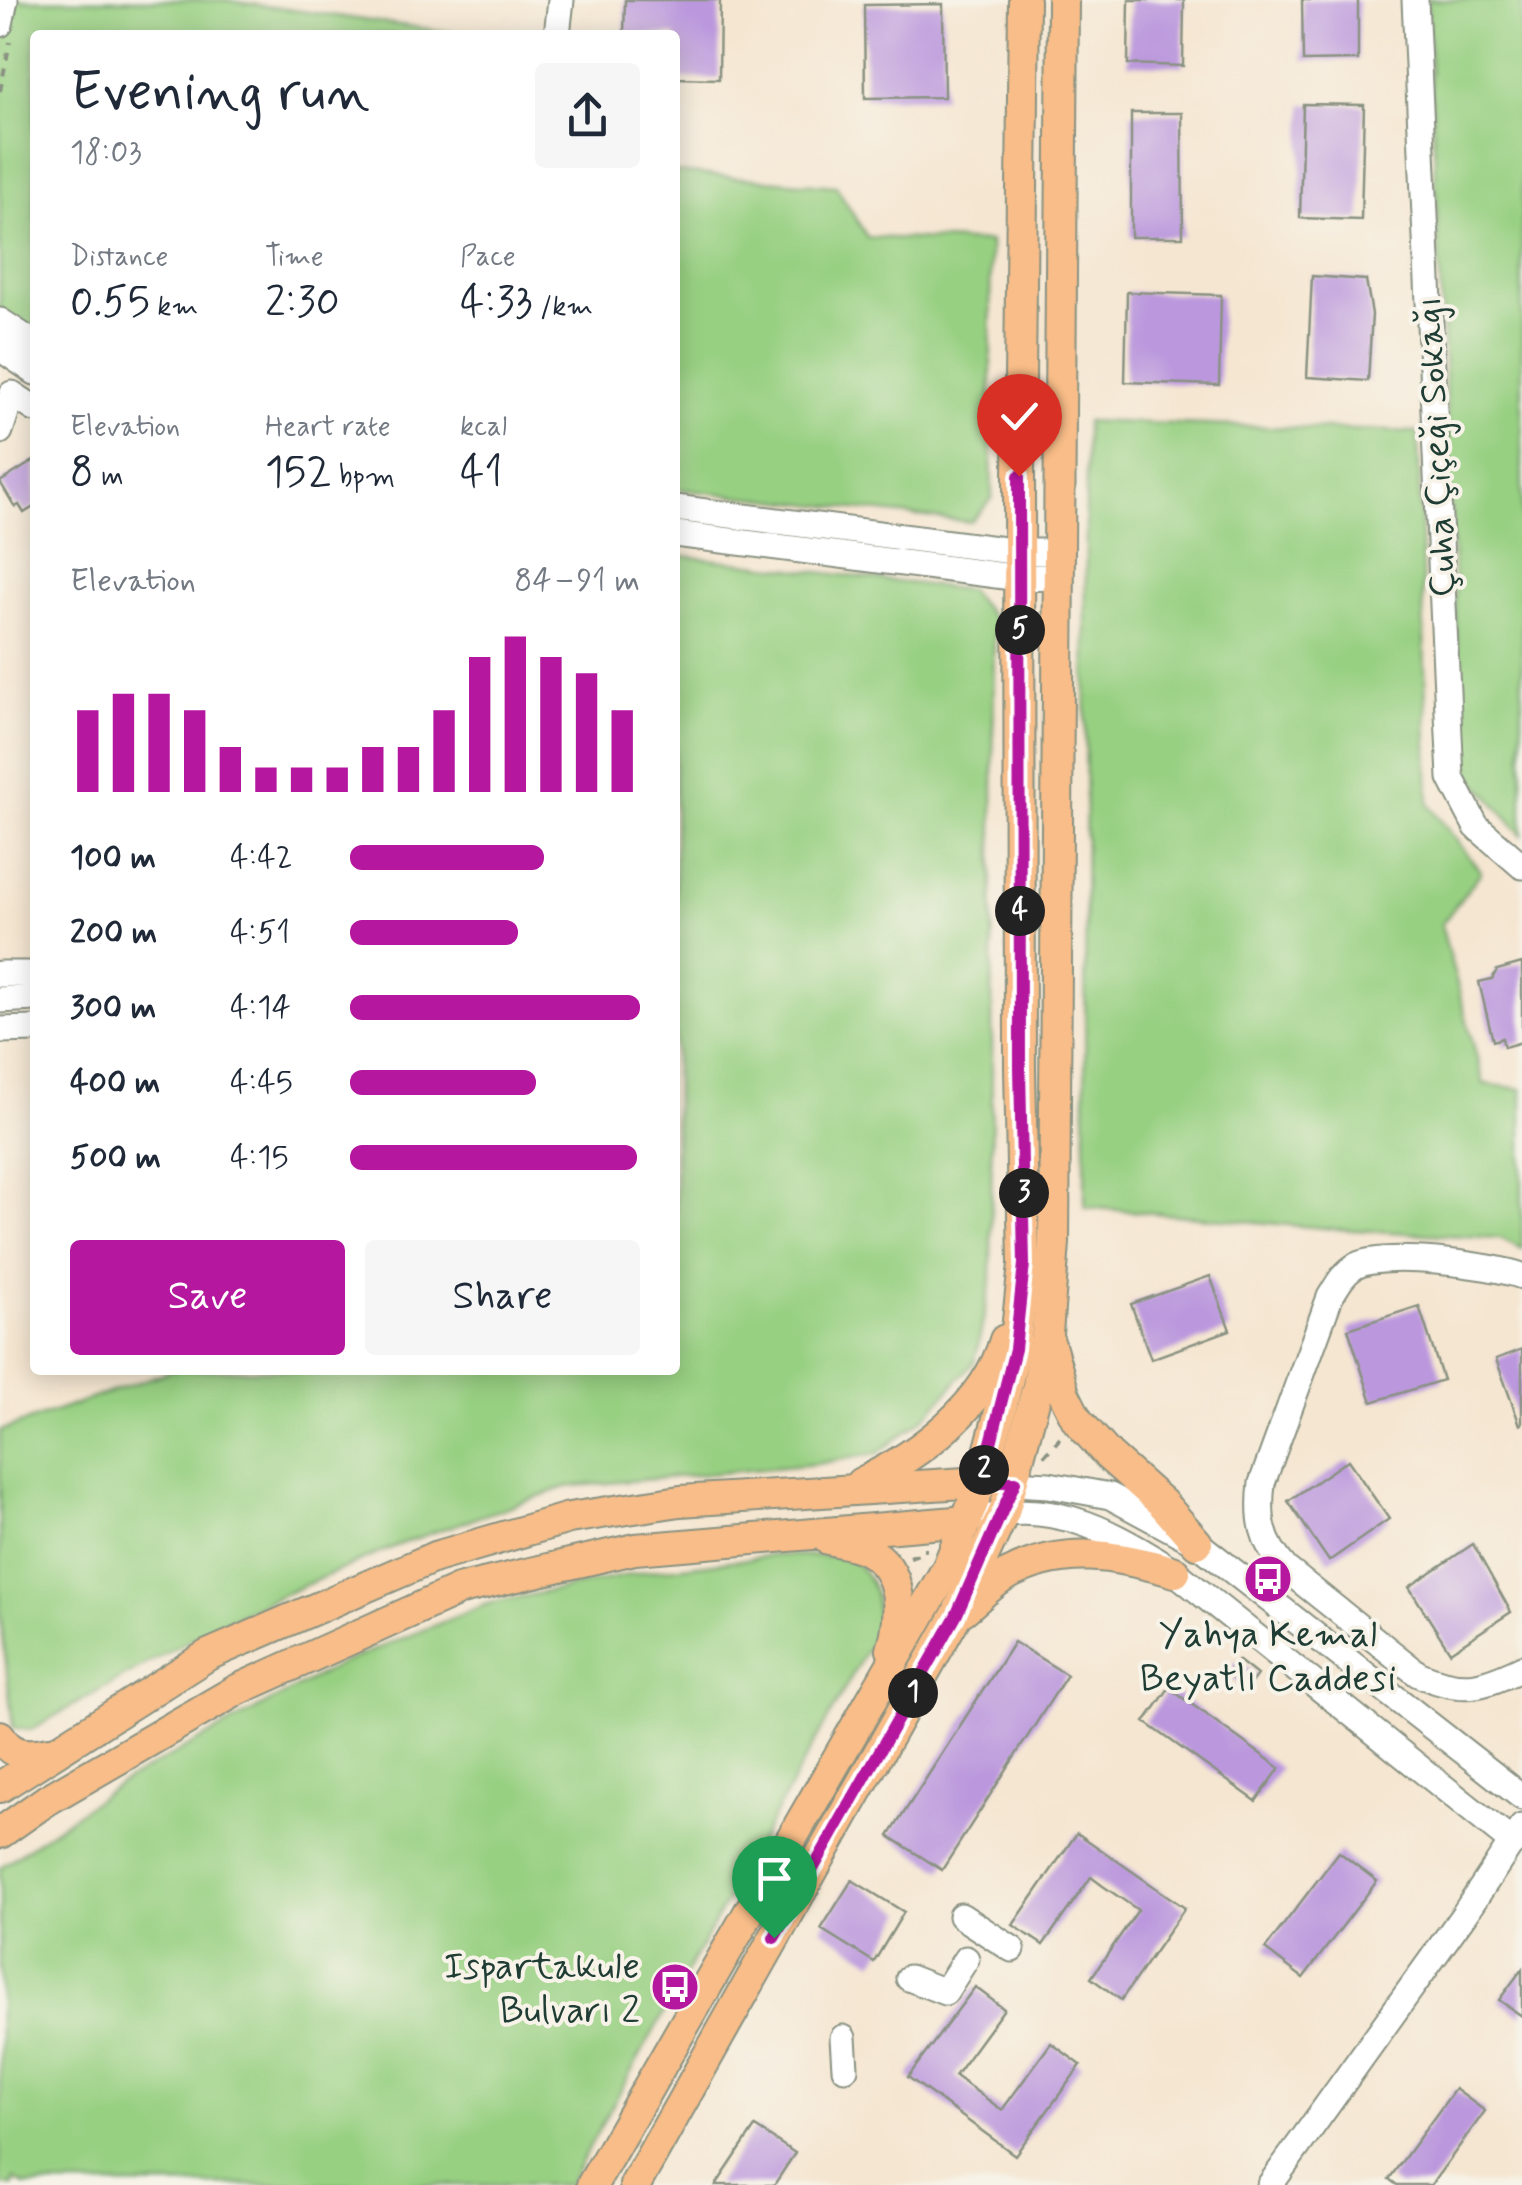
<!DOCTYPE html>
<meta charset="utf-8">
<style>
body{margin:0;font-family:Mynerve,sans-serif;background:#f6f6f7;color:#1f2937;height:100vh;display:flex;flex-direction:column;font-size:38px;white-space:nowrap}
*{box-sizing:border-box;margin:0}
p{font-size:32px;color:#747a83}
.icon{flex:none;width:55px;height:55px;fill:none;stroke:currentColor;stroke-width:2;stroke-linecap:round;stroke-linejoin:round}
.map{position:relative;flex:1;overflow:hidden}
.drawer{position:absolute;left:30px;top:30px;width:650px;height:1345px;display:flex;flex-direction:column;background:#fff;border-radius:10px;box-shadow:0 5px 25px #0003}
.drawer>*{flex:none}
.pin{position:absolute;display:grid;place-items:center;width:85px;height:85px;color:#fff;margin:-102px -42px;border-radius:50% 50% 50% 0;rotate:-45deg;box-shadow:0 0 10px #0007}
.pin .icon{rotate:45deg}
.km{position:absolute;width:50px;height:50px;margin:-25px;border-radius:50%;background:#222;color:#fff;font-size:28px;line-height:50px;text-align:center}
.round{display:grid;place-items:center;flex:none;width:105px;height:105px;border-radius:10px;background:#f6f6f7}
.overview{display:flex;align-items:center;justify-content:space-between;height:170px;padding:0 40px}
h1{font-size:55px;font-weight:600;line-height:75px}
.stats{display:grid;grid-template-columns:repeat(3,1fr);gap:15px;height:170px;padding:10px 40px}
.stats div{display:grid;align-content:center}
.stats b{font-size:42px;font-weight:600}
.stats small{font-size:28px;font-weight:400}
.stats p{font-size:28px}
.chart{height:280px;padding:20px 40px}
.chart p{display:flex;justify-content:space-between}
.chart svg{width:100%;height:180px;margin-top:10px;stroke:#b5179e;stroke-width:6}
.cta{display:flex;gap:20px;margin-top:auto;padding:20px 40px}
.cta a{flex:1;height:115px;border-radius:10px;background:#b5179e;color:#fff;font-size:40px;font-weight:600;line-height:115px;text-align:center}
.cta a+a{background:#f6f6f7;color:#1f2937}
ul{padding:0 40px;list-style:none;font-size:32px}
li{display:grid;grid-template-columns:160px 120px 1fr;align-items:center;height:75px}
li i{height:25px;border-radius:12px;background:#b5179e}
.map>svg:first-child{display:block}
.green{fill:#98d082;stroke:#5c865b;stroke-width:2.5}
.building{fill:#bb98dd}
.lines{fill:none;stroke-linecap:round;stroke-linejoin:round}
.minor-casing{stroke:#8a9282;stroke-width:29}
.major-casing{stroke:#8a9282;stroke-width:34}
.path{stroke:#8a9282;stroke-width:4;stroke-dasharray:8 8;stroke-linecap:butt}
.minor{stroke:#fff;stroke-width:25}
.major{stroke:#f8bd88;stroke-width:30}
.route-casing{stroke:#fff;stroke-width:20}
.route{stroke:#b5179e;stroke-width:12}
.labels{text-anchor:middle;stroke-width:8;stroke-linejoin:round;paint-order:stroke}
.street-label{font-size:38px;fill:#1f3d34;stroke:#f7f3e8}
.poi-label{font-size:38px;fill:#1f3d34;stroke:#f7f3e8}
</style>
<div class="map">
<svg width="1522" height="2185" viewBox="0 0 1522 2185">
<rect width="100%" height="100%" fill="#f7f3e8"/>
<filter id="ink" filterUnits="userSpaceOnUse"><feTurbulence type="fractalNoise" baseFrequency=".01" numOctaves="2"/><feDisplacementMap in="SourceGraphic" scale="20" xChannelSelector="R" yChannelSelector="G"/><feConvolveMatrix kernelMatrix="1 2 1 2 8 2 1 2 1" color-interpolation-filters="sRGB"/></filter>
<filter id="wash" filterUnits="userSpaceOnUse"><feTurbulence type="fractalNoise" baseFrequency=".0048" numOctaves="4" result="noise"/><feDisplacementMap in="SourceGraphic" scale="40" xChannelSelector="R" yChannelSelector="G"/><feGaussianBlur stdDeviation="2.25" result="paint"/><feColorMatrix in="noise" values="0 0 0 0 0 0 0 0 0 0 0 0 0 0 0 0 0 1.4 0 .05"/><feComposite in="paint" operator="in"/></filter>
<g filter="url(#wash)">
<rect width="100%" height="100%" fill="#f5e6d1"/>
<g class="green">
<polygon points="0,0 224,0 470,35 35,35 35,332 0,311"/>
<polygon points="1427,0 1522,0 1522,835 1463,766"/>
<polygon points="675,172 836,186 867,237 990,242 992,499 971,522 675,489"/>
<polygon points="1086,421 1418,432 1429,805 1481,872 1441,925 1484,1084 1522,1089 1522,1249 1500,1238 1335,1229 1085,1207"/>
<polygon points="675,555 969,590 994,620 991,1281 975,1361 925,1417 878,1453 816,1464 566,1487 400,1544 266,1602 196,1636 30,1730 13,1728 0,1610 0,1431 173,1370 675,1370"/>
<path d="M777,1555C794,1556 835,1553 849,1560C877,1573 881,1613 873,1638L568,2185H25L14,2179L13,2185H0V1868L114,1787L342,1663L487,1604L643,1572Z"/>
</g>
<g id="blocks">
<g class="building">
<polygon points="625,0 720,0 719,79 675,78 675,35 624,35"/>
<polygon points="1129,0 1184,0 1183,66 1128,64"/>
<polygon points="1302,0 1358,0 1358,60 1303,61"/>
<polygon points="943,4 944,97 865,98 864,5"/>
<polygon points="1303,104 1364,105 1361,220 1300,218"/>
<polygon points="1131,113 1182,113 1183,237 1131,237"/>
<polygon points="1312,276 1366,280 1372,314 1368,381 1307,377"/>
<polygon points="1127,292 1221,295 1219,385 1125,382"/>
<polygon points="35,460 35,506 24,513 19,505 15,507 0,482"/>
<polygon points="1522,963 1522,1042 1504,1047 1502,1038 1493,1041 1479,982 1492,979 1497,970"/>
<polygon points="1210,1276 1230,1330 1151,1359 1131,1304"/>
<polygon points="1419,1306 1443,1380 1372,1402 1348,1329"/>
<polygon points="1522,1349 1522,1424 1520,1425 1496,1359"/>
<polygon points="1348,1460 1389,1519 1329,1561 1288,1501"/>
<polygon points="1473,1544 1511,1612 1450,1652 1409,1587"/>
<polygon points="1014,1642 1067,1675 942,1870 889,1836"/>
<polygon points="1238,1660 1257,1675 1246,1689 1227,1673"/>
<polygon points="1169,1688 1280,1768 1256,1801 1145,1722"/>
<polygon points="1077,1833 1185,1908 1121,2000 1091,1978 1138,1910 1103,1886 1091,1877 1043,1945 1013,1925"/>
<polygon points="1339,1852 1377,1881 1303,1978 1265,1949"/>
<polygon points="852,1880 904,1912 874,1962 821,1929"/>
<polygon points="1522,1969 1522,2016 1499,2000"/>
<polygon points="975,1987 1004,2009 955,2076 1002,2110 1051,2043 1081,2065 1015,2155 908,2077"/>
<polygon points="1455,2089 1485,2111 1431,2185 1397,2185 1389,2179"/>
<polygon points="755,2127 795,2153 774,2185 716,2185"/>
</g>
</g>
</g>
<g filter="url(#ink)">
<use href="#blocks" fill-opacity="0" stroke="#8a9282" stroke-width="2.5"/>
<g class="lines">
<g class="minor-casing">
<g id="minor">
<polyline points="1415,0 1451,778 1476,826 1522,866"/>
<polyline points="0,24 5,0"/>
<polyline points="557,35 561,0"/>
<polyline points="0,321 35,344"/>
<polyline points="0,348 35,372"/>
<polyline points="0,431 12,394 35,409"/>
<polyline points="675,508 1020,552 1057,552"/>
<polyline points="675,534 1020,578 1057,577"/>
<polyline points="0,974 35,974"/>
<polyline points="0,1000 35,998"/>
<polyline points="0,1030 35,1029"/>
<path d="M1522,1276C1492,1265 1379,1250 1354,1267C1342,1275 1337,1286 1330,1297L1262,1483C1258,1518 1261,1542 1286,1569L1418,1674C1462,1693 1480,1688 1522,1668"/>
<polyline points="996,1482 1049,1485 1110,1496 1197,1543 1522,1797"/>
<path d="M986,1517C1056,1499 1119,1535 1175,1572L1513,1843"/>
<polyline points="961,1916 1012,1949"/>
<polyline points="909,1978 945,1992 966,1959"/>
<polyline points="843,2038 845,2068"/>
<polyline points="1270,2185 1465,1913 1522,1827"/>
</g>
</g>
<g class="major-casing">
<g id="major">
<polyline points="1049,1342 1064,1394 1077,1420 1109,1456 1162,1503 1197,1543"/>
<path d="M861,1483C919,1455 987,1405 1005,1340"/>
<path d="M828,1539C840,1542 856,1544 867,1550C905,1570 902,1616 892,1650"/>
<path d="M962,1611C976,1600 990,1585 1005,1576C1063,1544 1116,1555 1175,1572"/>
<path d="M0,1736C11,1757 29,1756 50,1752"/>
<polyline points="0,1787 208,1655 435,1557 569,1518 680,1501 981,1482"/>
<polyline points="0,1833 47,1800 237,1690 461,1589 635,1549 967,1521"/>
<polyline points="592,2185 948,1567 981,1482 1001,1408 1015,1349 1024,1264 1020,1068 1019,476 1024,0"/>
<polyline points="635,2185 956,1616 1004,1512 1038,1386 1047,1334 1054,1243 1063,0"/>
</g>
</g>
<g class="path">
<polyline points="0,91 10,42"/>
<polyline points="1044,1456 1061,1437"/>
<polyline points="910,1557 925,1552 925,1547"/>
</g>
<use href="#minor" class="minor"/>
<use href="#major" class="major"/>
</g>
</g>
<g class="lines" filter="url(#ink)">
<g class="route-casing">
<polyline id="route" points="774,1938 956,1616 1015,1482 981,1482 1015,1349 1024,1264 1020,1068 1019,476"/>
</g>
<use href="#route" class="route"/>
</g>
<defs>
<g id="bus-disc" transform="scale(2.5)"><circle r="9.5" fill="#b5179e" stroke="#f7f3e8"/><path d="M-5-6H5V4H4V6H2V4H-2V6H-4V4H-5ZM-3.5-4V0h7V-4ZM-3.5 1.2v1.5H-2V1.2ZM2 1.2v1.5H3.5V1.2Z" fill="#fff"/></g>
</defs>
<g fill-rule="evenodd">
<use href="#bus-disc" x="1268" y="1579"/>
<use href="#bus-disc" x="675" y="1987"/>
</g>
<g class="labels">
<g class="street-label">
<text transform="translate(1435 447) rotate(-93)" y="13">Çuha Çiçeği Sokağı</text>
</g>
<g class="poi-label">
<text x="1268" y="1646">Yahya Kemal<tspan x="1268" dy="44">Beyatlı Caddesi</tspan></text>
<text x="640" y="1978" text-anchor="end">Ispartakule<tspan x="640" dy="44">Bulvarı 2</tspan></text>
</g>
</g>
</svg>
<div class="pin" style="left:774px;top:1938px;background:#1e9e55"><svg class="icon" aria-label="arrive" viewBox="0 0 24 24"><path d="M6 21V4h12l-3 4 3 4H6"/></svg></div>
<div class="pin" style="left:1019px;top:476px;background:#d93025"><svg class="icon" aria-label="check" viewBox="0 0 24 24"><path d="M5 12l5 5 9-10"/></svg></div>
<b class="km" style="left:913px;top:1693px">1</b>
<b class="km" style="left:984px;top:1470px">2</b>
<b class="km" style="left:1024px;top:1193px">3</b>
<b class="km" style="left:1020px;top:911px">4</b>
<b class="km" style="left:1020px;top:630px">5</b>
<section class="drawer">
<div class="overview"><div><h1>Evening run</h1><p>18:03</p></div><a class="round"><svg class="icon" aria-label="share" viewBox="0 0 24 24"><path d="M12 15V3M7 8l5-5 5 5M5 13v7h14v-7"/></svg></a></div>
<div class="stats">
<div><p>Distance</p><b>0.55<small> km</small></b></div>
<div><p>Time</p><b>2:30</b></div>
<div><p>Pace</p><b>4:33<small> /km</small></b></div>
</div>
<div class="stats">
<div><p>Elevation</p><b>8<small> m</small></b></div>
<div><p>Heart rate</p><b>152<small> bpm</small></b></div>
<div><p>kcal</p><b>41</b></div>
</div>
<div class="chart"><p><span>Elevation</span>84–91 m</p>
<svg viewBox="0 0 160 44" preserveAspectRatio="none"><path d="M5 44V24M15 44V20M25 44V20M35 44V24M45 44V33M55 44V38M65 44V38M75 44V38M85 44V33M95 44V33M105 44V24M115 44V11M125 44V6M135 44V11M145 44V15M155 44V24"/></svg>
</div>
<ul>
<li><b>100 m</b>4:42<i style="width:67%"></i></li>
<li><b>200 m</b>4:51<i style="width:58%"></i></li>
<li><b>300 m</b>4:14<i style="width:100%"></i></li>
<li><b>400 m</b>4:45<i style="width:64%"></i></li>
<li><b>500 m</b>4:15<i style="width:99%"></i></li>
</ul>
<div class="cta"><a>Save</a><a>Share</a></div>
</section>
</div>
